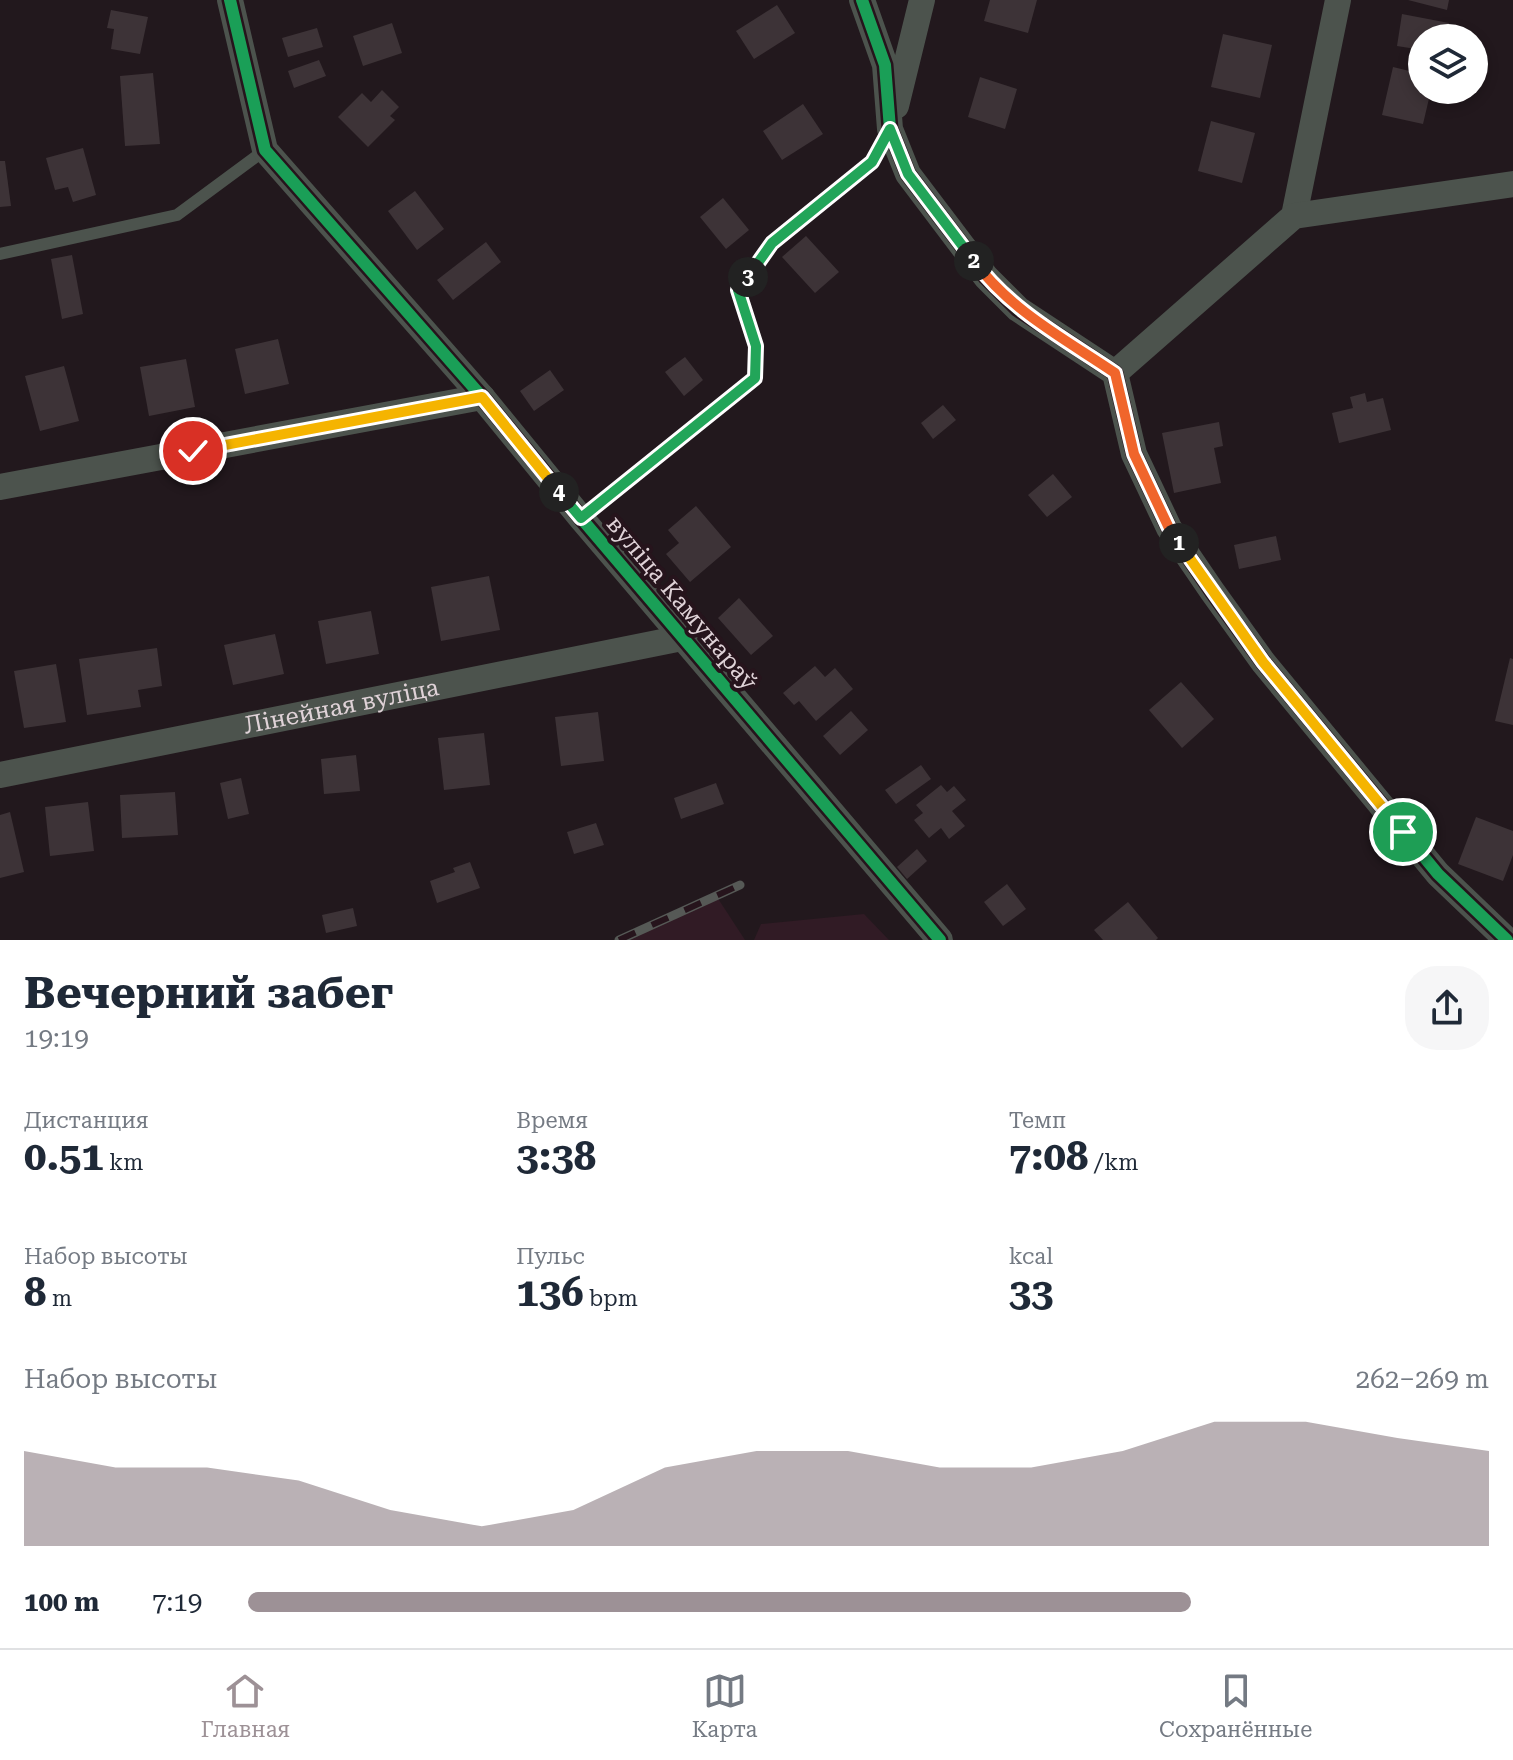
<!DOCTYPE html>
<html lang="ru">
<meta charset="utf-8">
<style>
body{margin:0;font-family:"Roboto Serif",serif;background:#f6f6f7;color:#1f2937;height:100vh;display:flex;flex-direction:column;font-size:30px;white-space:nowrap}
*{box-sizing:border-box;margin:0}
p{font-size:26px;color:#747a83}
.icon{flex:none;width:44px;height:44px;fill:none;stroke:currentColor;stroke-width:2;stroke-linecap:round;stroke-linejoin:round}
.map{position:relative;height:940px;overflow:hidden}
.sheet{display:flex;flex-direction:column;background:#fff;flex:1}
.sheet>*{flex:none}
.fabs{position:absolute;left:1408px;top:24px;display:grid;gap:16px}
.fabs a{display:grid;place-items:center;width:80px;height:80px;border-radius:50%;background:#fff;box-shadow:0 4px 12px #0003;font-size:40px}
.pin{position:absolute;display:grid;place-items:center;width:68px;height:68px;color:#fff;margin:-34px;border:4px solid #fff;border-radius:50%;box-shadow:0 2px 8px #0007}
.km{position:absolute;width:40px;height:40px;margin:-20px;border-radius:50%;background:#222;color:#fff;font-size:22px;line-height:40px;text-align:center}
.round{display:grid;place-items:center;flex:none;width:84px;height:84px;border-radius:32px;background:#f6f6f7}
.head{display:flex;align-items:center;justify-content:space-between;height:136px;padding:0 24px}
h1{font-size:44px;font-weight:700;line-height:60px}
.metrics{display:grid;grid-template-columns:repeat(3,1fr);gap:12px;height:136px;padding:8px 24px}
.metrics div{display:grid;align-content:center}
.metrics b{font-size:40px;font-weight:700}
.metrics small{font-size:22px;font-weight:400}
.metrics p{font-size:22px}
.chart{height:224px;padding:16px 24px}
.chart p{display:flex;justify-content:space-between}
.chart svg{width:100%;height:144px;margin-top:8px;fill:#9d9196;opacity:.7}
ul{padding:0 24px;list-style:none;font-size:26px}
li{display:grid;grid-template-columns:128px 96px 1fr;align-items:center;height:60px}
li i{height:20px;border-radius:10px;background:#9d9196}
.tabs{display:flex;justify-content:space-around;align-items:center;height:112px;border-top:2px solid #e0e1e3;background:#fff;font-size:22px;color:#747a83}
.tabs a{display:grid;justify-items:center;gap:4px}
.tabs .on{color:#9d9196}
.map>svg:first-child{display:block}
.built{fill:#311b25}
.building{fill:#3d3337}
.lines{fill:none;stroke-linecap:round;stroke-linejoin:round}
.lane{stroke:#4c534d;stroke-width:12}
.street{stroke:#4c534d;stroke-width:26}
.rail-casing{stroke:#565956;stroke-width:9}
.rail{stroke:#26141c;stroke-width:6;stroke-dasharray:18;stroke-linecap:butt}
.cycleway-casing{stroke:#26141c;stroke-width:17}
.cycleway{stroke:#1a9f57;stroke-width:12}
.split-1-casing{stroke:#fff;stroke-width:16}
.split-2-casing{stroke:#fff;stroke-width:16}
.split-3-casing{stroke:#fff;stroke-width:16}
.split-4-casing{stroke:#fff;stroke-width:16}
.split-5-casing{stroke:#fff;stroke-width:16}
.split-1{stroke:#f5b400;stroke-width:10}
.split-2{stroke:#f0652b;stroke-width:10}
.split-3{stroke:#22a559;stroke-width:10}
.split-4{stroke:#22a559;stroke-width:10}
.split-5{stroke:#f5b400;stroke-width:10}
.labels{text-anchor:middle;stroke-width:8;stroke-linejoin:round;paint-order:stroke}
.street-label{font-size:24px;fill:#dfd2d7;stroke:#26141c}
</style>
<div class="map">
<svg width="1513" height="940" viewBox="0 0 1513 940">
<rect width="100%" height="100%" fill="#22181d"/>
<g class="built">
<polygon points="717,897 745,940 615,940"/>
<polygon points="864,914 889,940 754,940 761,924"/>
</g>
<g class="building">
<polygon points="990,0 1037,0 1028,33 984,21"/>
<polygon points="1408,0 1449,0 1447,10"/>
<polygon points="777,5 795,33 754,59 736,31"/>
<polygon points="111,10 148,17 140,54 111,49 114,29 107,28"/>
<polygon points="1402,14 1449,23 1447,38 1422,38 1422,50 1397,46"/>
<polygon points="392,23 402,53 363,66 353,36"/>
<polygon points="317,28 323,47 288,57 282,38"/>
<polygon points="1223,34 1272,45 1260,98 1211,87"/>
<polygon points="319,60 326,76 294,88 288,71"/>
<polygon points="1393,67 1422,74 1422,90 1431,90 1423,124 1382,115"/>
<polygon points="153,73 160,144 125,146 120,76"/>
<polygon points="980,77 1017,89 1005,129 968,117"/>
<polygon points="382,90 399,107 390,116 395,120 368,147 338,117 362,93 371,102"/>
<polygon points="803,104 823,134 782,160 763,131"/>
<polygon points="1211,121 1255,133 1242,183 1198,171"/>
<polygon points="83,148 96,195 73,202 68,187 55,190 46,158"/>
<polygon points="0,161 5,161 11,206 0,207"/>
<polygon points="415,191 444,229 417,250 388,211"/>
<polygon points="723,198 749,230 726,249 700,217"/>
<polygon points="806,236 839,272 815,293 782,257"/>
<polygon points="486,242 501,262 453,300 437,280"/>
<polygon points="72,255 83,314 62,319 51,259"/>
<polygon points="278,339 289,384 245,394 235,349"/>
<polygon points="685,357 703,380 684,396 665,372"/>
<polygon points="186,359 195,407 149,416 140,367"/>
<polygon points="64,366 79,421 40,431 25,376"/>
<polygon points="550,370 564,390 534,411 520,391"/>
<polygon points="1365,393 1367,402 1383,398 1391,430 1339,443 1332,413 1353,408 1350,397"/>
<polygon points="943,405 956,420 933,439 921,423"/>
<polygon points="1219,422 1223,446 1214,448 1221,483 1174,493 1162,433"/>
<polygon points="1053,474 1072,497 1047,517 1028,495"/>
<polygon points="696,506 731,547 690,582 666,554 679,543 668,530"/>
<polygon points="1276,536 1281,560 1239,569 1234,545"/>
<polygon points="489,576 500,630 441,641 431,587"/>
<polygon points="739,598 773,636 751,655 718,618"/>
<polygon points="371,611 379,654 326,664 318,621"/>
<polygon points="275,634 284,674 233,685 224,645"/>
<polygon points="157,648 162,686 138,690 141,707 87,715 79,659"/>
<polygon points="1510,658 1513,659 1513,725 1495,721"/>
<polygon points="56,664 66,722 24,728 14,671"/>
<polygon points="815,666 825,677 835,668 853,689 816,721 799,701 794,705 783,693"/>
<polygon points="1181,682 1214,719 1182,748 1149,710"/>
<polygon points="851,711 868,730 840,755 823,736"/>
<polygon points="598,712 604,761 561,766 555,717"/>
<polygon points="484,733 490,785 444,790 438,738"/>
<polygon points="356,755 360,791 324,794 321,759"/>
<polygon points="921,765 931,779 896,804 885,790"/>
<polygon points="241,778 249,814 228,819 220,783"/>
<polygon points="716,783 724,804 681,819 674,798"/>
<polygon points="941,785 947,792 954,786 966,800 952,811 965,826 949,839 941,828 929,838 914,820 923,813 916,805"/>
<polygon points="175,792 178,835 122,838 120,795"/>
<polygon points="88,802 94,851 50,856 45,807"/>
<polygon points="10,812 24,872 0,878 0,815"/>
<polygon points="1476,817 1513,831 1513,855 1503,881 1458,864"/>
<polygon points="596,823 604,845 574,854 567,832"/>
<polygon points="917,849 927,861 907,879 897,867"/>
<polygon points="470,862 480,888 437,903 430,881 455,872 453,868"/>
<polygon points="1007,884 1026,909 1003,926 984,902"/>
<polygon points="1128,902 1158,938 1156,940 1103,940 1094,930"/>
<polygon points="353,908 357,926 326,933 322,915"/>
</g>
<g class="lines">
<g class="lane">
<polyline points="0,254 177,215 265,150"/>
<polyline points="581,518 755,378 756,346 738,290 772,243 872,162 889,130"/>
</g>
<g class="street">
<polyline points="230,0 265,150 482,397 581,518 940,940"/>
<polyline points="862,0 885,65 890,129 908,174 986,277 1018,309 1115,373 1134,454 1169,528 1212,591 1263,662 1438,874 1507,940"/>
<polyline points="896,106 922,0"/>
<polyline points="1294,216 1338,0"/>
<polyline points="1115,373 1294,216 1513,184"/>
<polyline points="0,487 482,397"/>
<path id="s1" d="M0,775L682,638"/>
</g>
<g class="rail-casing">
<polyline id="rail" points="619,940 740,885"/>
</g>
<use href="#rail" class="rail"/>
<g class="cycleway-casing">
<g id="cycleway">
<polyline points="230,0 265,150 482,397 581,518 940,940"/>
<polyline points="862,0 885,65 890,129 908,174 986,277 1018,309 1115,373 1134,454 1169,528 1212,591 1263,662 1438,874 1507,940"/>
</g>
</g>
<use href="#cycleway" class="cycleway"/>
</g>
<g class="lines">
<g class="split-1-casing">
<polyline id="split-1" points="1179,543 1263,662 1403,832"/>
</g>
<g class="split-2-casing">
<path id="split-2" d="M974,261C1011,311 1065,339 1115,373L1134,454L1169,528L1179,543"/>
</g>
<g class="split-3-casing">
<polyline id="split-3" points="748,277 772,243 872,162 890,129 908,174 974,261"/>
</g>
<g class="split-4-casing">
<polyline id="split-4" points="559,492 581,518 755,378 756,346 738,290 748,277"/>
</g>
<g class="split-5-casing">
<polyline id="split-5" points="193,451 482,397 559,492"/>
</g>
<use href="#split-1" class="split-1"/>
<use href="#split-2" class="split-2"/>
<use href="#split-3" class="split-3"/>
<use href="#split-4" class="split-4"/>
<use href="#split-5" class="split-5"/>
</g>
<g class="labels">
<g class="street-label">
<text transform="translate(682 603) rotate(50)" y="8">вуліца Камунараў</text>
<text dy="8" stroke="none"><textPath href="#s1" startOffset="348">Лінейная вуліца</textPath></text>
</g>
</g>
</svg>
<div class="fabs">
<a><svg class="icon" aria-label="layers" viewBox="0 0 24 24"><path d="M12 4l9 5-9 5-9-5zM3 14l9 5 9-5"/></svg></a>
</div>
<div class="pin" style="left:1403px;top:832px;background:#1e9e55"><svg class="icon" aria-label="arrive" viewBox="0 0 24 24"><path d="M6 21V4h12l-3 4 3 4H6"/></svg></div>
<div class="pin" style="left:193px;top:451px;background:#d93025"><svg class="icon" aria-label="check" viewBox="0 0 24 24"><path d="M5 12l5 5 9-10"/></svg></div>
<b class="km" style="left:1179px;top:543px">1</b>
<b class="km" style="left:974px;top:261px">2</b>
<b class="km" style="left:748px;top:277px">3</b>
<b class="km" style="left:559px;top:492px">4</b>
</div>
<section class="sheet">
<div class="head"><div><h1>Вечерний забег</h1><p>19:19</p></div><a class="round"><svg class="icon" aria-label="share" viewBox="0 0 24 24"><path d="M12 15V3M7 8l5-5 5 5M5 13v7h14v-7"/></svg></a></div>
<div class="metrics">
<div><p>Дистанция</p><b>0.51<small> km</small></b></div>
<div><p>Время</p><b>3:38</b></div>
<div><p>Темп</p><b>7:08<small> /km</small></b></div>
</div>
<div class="metrics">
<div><p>Набор высоты</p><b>8<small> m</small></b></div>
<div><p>Пульс</p><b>136<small> bpm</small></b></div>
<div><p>kcal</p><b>33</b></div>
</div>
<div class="chart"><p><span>Набор высоты</span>262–269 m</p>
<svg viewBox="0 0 160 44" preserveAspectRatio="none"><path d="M0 44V15L10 20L20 20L30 24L40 33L50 38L60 33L70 20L80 15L90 15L100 20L110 20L120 15L130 6L140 6L150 11L160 15V44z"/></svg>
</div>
<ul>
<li><b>100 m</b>7:19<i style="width:76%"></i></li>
</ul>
</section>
<nav class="tabs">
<a class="on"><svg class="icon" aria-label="home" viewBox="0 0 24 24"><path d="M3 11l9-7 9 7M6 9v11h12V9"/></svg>Главная</a>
<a><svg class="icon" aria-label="map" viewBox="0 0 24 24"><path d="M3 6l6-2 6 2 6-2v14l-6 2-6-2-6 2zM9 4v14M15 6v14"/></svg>Карта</a>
<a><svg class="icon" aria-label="saved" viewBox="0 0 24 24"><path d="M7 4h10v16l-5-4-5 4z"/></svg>Сохранённые</a>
</nav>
